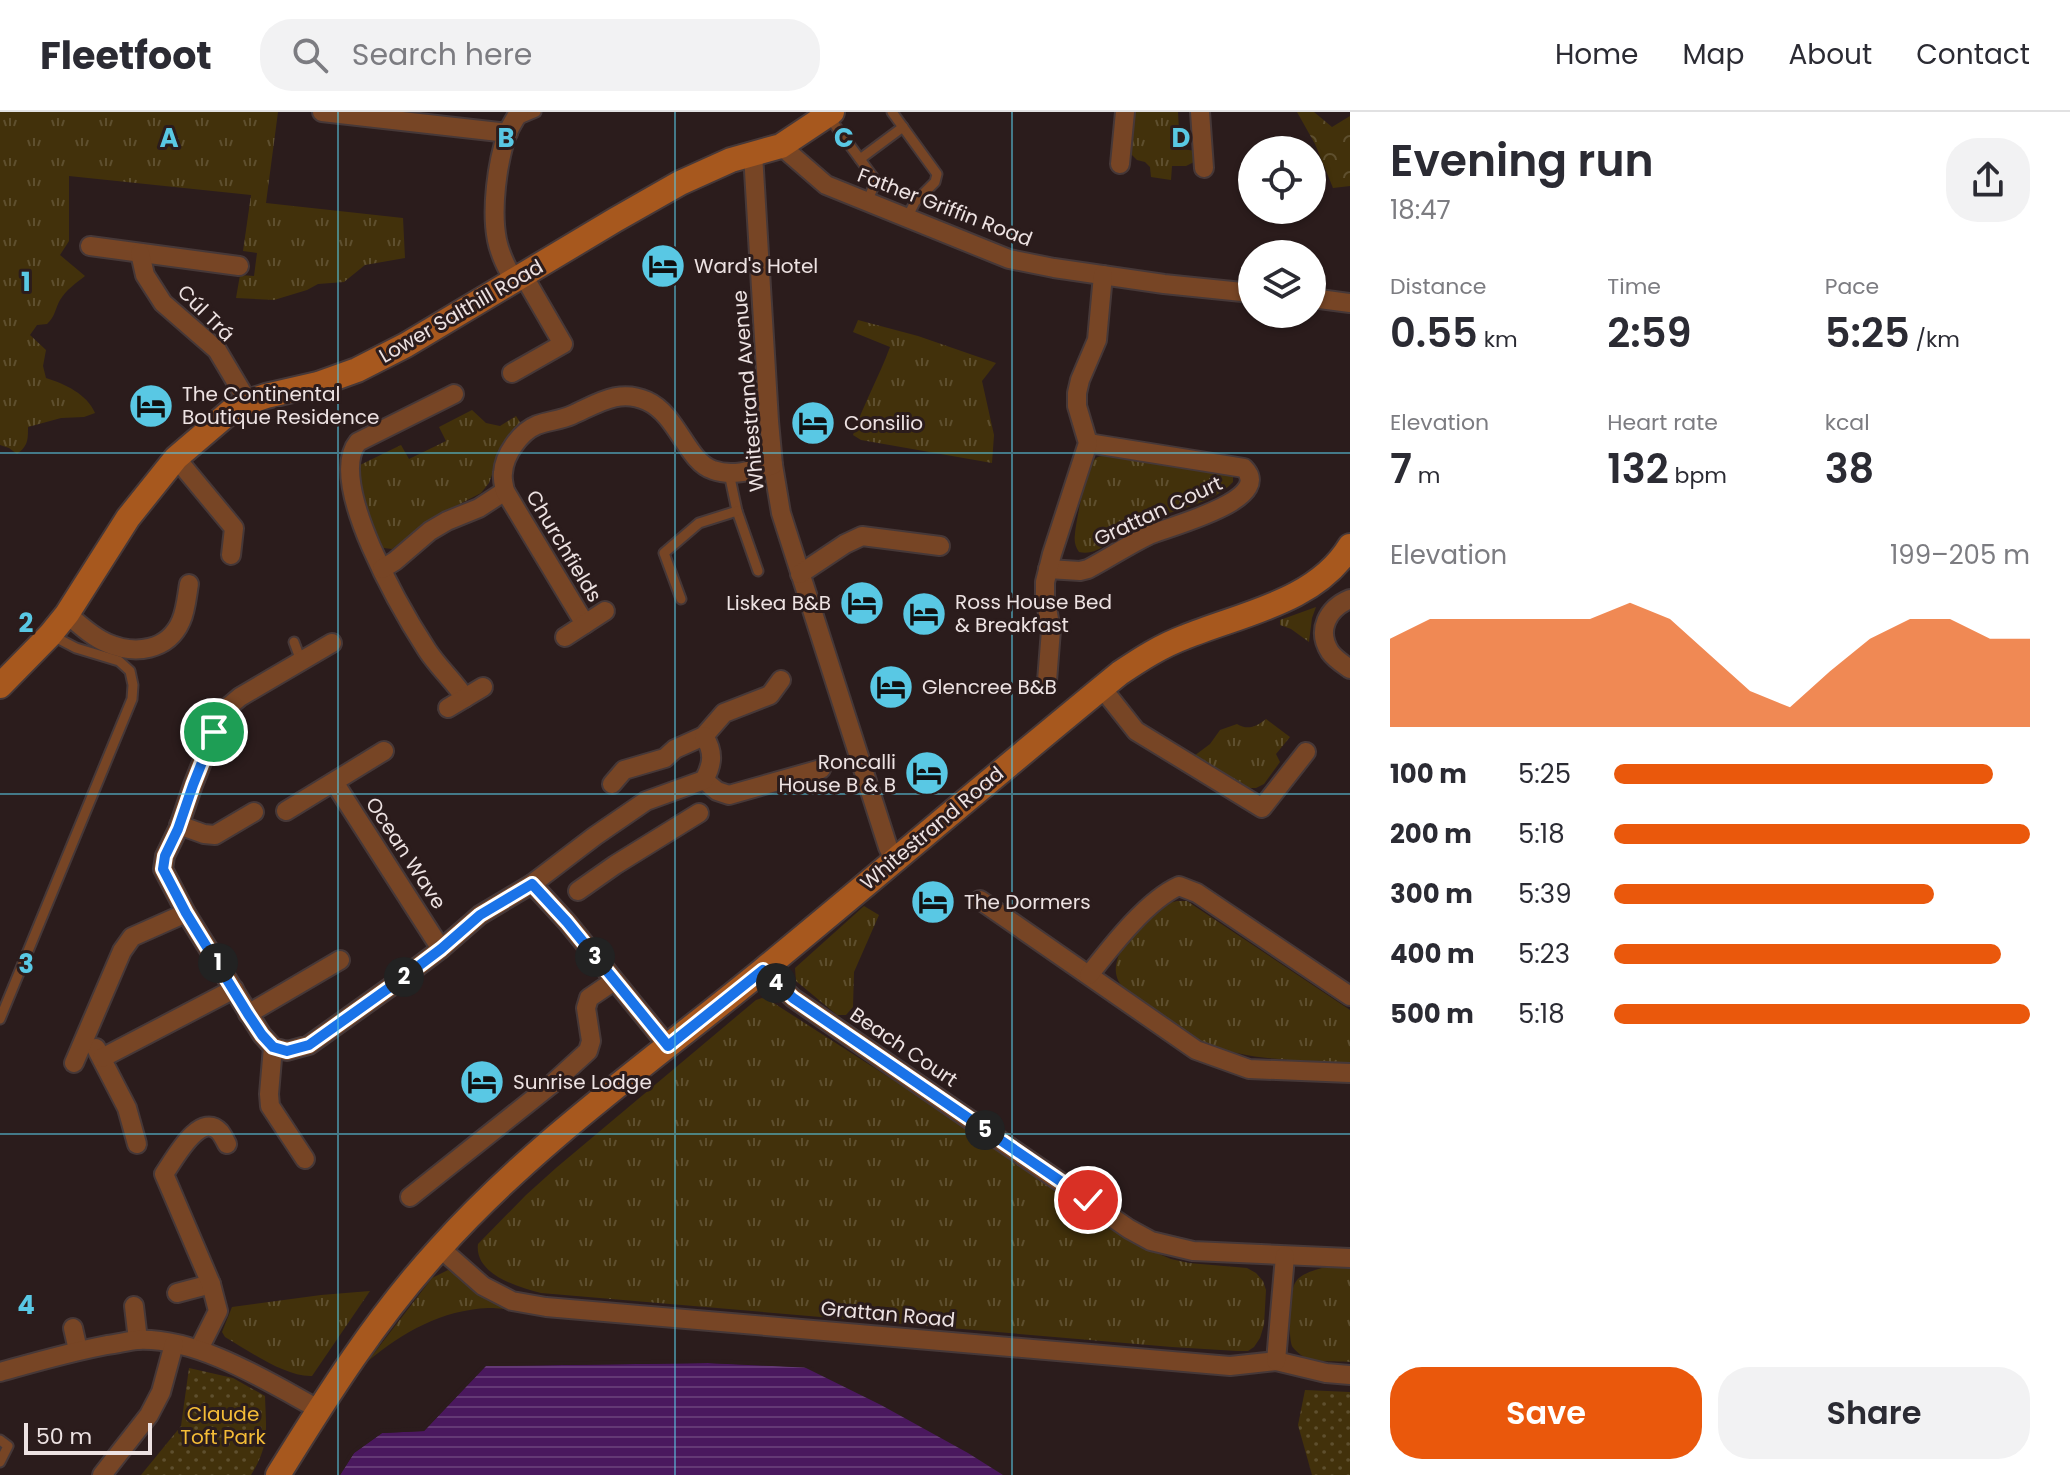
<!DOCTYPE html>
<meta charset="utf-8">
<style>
body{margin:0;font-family:Poppins,sans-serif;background:#f2f2f3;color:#2b2b33;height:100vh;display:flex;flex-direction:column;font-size:30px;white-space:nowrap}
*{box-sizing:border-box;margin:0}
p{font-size:26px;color:#7c7c81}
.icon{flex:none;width:44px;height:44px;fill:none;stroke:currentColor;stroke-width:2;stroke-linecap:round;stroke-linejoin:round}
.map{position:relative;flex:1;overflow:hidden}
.drawer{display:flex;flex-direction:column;background:#fff;width:720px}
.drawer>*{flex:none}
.tools{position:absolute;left:1238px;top:24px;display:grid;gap:16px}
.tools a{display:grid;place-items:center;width:88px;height:88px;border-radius:50%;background:#fff;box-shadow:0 2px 6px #0004;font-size:40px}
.scale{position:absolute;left:24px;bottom:20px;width:128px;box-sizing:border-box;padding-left:8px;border:4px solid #ede2e2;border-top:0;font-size:22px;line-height:28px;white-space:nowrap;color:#ede2e2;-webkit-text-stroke:6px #2b1c1c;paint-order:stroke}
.pin{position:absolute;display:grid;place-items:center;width:68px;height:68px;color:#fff;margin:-34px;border:4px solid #fff;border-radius:50%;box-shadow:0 2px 8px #0007}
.km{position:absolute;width:40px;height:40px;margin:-20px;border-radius:50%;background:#222;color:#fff;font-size:22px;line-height:40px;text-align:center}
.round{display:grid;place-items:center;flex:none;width:84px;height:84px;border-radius:32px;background:#f2f2f3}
.head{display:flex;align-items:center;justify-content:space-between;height:136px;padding:0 40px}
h1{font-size:44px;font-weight:600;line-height:60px}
.metrics{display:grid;grid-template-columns:repeat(3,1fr);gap:12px;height:136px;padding:8px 40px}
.metrics div{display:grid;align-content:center}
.metrics b{font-size:40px;font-weight:600}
.metrics small{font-size:22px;font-weight:400}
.metrics p{font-size:22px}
.chart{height:224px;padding:16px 40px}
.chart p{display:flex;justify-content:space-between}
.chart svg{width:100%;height:144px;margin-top:8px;fill:#ea580c;opacity:.7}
.cta{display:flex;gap:16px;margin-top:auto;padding:16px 40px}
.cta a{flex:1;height:92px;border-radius:32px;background:#ea580c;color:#fff;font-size:32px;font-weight:600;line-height:92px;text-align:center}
.cta a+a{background:#f2f2f3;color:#2b2b33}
ul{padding:0 40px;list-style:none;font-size:26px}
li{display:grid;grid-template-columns:128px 96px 1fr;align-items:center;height:60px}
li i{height:20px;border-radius:10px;background:#ea580c}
header{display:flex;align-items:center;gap:48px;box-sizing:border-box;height:112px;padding:0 40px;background:#fff;border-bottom:2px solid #e1e1e2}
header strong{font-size:38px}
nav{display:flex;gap:44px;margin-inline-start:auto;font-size:28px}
.search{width:560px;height:72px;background:#f2f2f3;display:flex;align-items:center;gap:20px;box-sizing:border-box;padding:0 28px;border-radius:32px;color:#7c7c81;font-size:30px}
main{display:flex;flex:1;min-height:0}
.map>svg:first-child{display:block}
.grass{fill:url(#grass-tufts)}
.forest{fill:url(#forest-crowns)}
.park{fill:url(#park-dots)}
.water{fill:url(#water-rules)}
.pier{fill:#2b1c1c}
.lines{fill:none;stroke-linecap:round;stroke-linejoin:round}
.lane-casing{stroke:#463838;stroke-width:13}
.street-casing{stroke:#463838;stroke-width:22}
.secondary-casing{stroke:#463838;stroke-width:28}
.lane{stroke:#774525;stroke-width:9}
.street{stroke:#774525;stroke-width:18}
.secondary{stroke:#a7581e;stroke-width:24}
.route-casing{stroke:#fff;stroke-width:16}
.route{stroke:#1a73e8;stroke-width:10}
.grid{fill:none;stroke:#59c8e4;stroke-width:2;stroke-opacity:0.55}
.labels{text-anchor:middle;stroke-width:6;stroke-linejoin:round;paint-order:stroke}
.street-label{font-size:20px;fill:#ede2e2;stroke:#2b1c1c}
.poi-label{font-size:20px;fill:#ede2e2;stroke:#2b1c1c;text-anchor:start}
.park-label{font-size:20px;fill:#f4bc37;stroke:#2b1c1c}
.grid-label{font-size:26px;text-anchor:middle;font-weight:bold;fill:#59c8e4;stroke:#2b1c1c;stroke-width:6;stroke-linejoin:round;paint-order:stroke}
</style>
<header>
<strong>Fleetfoot</strong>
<div class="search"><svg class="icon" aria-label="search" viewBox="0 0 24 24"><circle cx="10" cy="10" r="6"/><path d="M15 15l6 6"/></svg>Search here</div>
<nav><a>Home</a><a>Map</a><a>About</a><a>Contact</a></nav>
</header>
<main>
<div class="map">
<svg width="1350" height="1363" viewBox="0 0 1350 1363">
<defs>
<pattern id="grass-tufts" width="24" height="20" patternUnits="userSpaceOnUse" patternTransform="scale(2)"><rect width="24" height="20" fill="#42310b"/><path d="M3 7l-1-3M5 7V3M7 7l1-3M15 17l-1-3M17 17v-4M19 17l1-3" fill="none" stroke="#5e4f2e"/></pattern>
<pattern id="forest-crowns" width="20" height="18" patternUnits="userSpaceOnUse" patternTransform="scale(2)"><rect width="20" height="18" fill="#42310b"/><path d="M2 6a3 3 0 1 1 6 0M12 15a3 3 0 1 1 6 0" fill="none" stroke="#5e4f2e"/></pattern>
<pattern id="park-dots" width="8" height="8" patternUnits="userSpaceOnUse" patternTransform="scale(2)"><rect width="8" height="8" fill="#42310b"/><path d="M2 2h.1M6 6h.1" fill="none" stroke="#5e4f2e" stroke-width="1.8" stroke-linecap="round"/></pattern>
<pattern id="water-rules" width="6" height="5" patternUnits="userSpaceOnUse" patternTransform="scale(2)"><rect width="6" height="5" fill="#4a185e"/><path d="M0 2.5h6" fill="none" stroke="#643975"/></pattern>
</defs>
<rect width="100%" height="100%" fill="#2b1c1c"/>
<g class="grass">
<path d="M0,0H278L266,91L403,106L405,146L365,153L344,170L318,172L307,178L274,188L236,186L240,163L254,164L257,141L243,139L251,83L69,64V129L60,143L85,164C76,171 66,178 60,188C55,197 55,205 47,212L37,213L30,223L46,238L43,254L46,266C65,272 87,282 95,301L84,305L61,306L28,315C28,328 28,334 17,342L9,336L0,333Z"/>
<polygon points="1134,0 1178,0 1180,37 1197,39 1194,50 1186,54 1172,54 1171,68 1151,65 1150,55 1145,50 1137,48 1128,39"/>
<path d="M858,208L918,224L996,251L982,269L994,323L992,351L861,328L853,323C863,293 879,265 890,235L853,220Z"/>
<path d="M472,298L486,311L500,314L516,304L523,315L509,325L501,337L489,371L481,381L429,408L392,437L384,436L379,433C369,406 361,382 360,353L401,333L409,347L446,329L439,315Z"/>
<path d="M1108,344L1224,359L1233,365V370C1211,395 1159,400 1129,416C1113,425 1098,445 1079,440C1075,434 1074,429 1075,422C1076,409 1087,353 1095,347C1099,343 1103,344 1108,344Z"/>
<polygon points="1316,495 1312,506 1309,530 1291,517 1280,513 1280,508"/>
<path d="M1266,607L1290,625L1276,642L1280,650L1264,672L1256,676H1244L1194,644L1210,632L1220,618L1237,612C1248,619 1257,614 1266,607Z"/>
<path d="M1177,789H1187L1350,898V951C1301,948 1251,950 1205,931C1183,922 1163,905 1144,892C1128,881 1111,871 1117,849C1121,830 1155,805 1169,791Z"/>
<polygon points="864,794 879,803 854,860 853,895 846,903 837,903 796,869 795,856"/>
<path d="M762,886L769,888L991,1031L1135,1132L1171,1147L1189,1151L1247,1156L1256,1161L1263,1169L1266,1178L1264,1213L1260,1226L1254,1235L1248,1239H1237L1172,1235L541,1181C517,1175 474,1162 478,1132L526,1083L556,1056L756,888Z"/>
<path d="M1322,1156H1350V1250C1335,1249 1313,1251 1301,1243C1298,1241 1293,1236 1292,1234C1288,1223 1289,1181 1295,1171C1300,1162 1312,1159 1322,1156Z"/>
<path d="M448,1158L526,1199C514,1198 500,1196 488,1196C442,1198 403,1220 368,1249L432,1166Z"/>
<path d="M370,1179L312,1264C285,1265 249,1239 225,1225L222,1220L232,1195L321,1183Z"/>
</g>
<polygon class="forest" points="1297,0 1314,0 1332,15 1350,4 1350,74 1333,76 1315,32"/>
<g class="park">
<path d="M189,1256L233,1266L265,1284C266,1318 270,1332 251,1363H141L181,1314Z"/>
<polygon points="1305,1278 1350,1280 1350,1363 1312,1363 1298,1313"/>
</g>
<polygon class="water" points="708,1251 804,1255 881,1293 968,1341 1003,1363 340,1363 354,1341 382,1321 424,1319 485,1254"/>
<polygon class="pier" points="708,1247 804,1251 814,1256 708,1251 486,1254 424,1319 382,1321 354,1341 340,1363 336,1363 351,1339 380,1317 422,1315 484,1251"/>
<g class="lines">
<g class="lane-casing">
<g id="lane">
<polyline points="892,0 937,62 935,70 915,90 907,106"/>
<polyline points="829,5 876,69 867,90"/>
<polyline points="517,8 536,0"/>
<polyline points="860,47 903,15"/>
<polyline points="729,361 737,399 758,459"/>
<polyline points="681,487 664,441 699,411 737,399"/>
<polyline points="294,530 301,549"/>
<polyline points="0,907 132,587 133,573 130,559 119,549 76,536 53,524"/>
<polyline points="0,1328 8,1334 0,1350"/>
</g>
</g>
<g class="street-casing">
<g id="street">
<polyline points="322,0 508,21"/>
<polyline points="1200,0 1204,56"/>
<polyline points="781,34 826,73 1009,147 1054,156 1164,172 1252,181"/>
<polyline points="753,42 769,309 773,353 781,401 888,735 894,748"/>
<polyline points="1120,52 1125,0"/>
<polyline points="90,134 239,154"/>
<polyline points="140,141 145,163 163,191 217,238 248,290"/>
<path d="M514,169C507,156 500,143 497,128C491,98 497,51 507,22C510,15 515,7 519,0"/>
<polyline points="1312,186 1350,191"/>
<polyline points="512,261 563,232 523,163"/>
<path d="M454,282L358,330C325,369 403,501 427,538C438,555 454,569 465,586"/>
<polyline points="176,346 234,416 231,443"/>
<polyline points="382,457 395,449 430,419 447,409 479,396 505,379"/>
<path d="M1048,457L1080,459L1088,457C1109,446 1128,433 1149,423C1167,415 1276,388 1244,356L1088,331"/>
<polyline points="800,462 845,432 862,424 940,434"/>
<path d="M1350,487C1328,496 1316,518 1330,540C1335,547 1343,552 1350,557"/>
<path d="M67,502C79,512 92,525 107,531C135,543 168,539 181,509C186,498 187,483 189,472"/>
<path d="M585,512L505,379C504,374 502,367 503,361C504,343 520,320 537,313C548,309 561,308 572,303C597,292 619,276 647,289C678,303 687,350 713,358C732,365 754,358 773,353"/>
<polyline points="565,525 605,499"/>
<polyline points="332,531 240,585 227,596 214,620 193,673 178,717 165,744 163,757 186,801 262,923 273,935 287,939 309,933 400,868 441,837 480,803 532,772 567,810 668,934"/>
<polyline points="1047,569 1051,518 1045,485 1045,470 1052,442 1088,331 1077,294 1077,281 1080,268 1097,228 1103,163"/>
<polyline points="1102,576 1136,619 1262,696 1306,640"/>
<polyline points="448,596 483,575"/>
<polyline points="704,668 717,679 729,683 821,657"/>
<polyline points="334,670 441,837"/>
<polyline points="612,672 624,658 665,646 675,637 704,624 724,601 770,583 781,568"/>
<polyline points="286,699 384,639"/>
<polyline points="179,713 204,722 215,723 254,700"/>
<path d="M532,772L595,724L646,689L704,668C713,652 714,640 704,624"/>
<polyline points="578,779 615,753 699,701"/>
<polyline points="980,788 1196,938 1249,957 1350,961"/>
<polyline points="763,858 793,886 1129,1117 1151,1129 1193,1139 1350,1146"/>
<path d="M1089,863C1111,835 1147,788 1179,774L1197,781L1350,884"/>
<polyline points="248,902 340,848"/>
<polyline points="273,935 269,982 270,994 305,1047"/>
<polyline points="96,936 127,996 137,1032"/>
<polyline points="102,946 234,877"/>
<polyline points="74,951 122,839 132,825 186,801"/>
<polyline points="410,1085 552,972 588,939 591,929 586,896 589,886 614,869"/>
<polyline points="440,1136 483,1174 512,1189 546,1195 1230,1254 1276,1249 1326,1261 1350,1263"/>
<polyline points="177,1181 211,1172"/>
<polyline points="134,1194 138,1228"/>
<polyline points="73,1216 78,1238"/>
<path d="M199,1237L218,1199L211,1172L164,1062C174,1048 200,998 220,1020C223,1024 225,1028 227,1032"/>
<polyline points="1276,1249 1285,1144"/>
<path d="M0,1260C36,1250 70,1240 107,1233C117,1232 127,1229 137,1228C197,1225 267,1269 318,1297"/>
<polyline points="102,1363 149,1303 161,1280 174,1232"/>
</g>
</g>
<g class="secondary-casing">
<g id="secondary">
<polyline points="0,574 50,523 67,502 128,406 176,346 231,299 248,290 266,284 318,272 357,258 406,233 615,108 680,71 731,48 781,34 832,0"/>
<path d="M278,1363C327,1284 376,1206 439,1137C534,1031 653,948 763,858C882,760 1000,659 1120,561C1141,547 1161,534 1185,525C1241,502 1316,490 1350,434"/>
</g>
</g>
<use href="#lane" class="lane"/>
<use href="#street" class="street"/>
<use href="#secondary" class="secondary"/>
</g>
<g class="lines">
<g class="route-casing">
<polyline id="route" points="214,620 193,673 178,717 165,744 163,757 186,801 248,902 262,923 273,935 287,939 309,933 400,868 441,837 480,803 532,772 567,810 668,934 763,858 793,886 1088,1088"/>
</g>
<use href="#route" class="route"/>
</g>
<path class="grid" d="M338,0V1363M675,0V1363M1012,0V1363M0,341H1350M0,682H1350M0,1022H1350"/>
<defs>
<g id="hotel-disc" transform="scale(2.3)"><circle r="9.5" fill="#59c8e4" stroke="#2b1c1c"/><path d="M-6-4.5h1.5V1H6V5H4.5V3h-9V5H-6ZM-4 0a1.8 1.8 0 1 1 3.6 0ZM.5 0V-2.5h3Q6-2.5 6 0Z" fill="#111"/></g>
</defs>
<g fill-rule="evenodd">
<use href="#hotel-disc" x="663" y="154"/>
<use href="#hotel-disc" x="151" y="294"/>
<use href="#hotel-disc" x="813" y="311"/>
<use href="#hotel-disc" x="862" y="491"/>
<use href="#hotel-disc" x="924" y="502"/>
<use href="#hotel-disc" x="891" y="575"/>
<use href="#hotel-disc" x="927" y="661"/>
<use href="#hotel-disc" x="933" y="790"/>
<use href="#hotel-disc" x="482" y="970"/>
</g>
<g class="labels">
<g class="street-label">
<text transform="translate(945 95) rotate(21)" y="7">Father Griffin Road</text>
<text transform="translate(461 199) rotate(-30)" y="7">Lower Salthill Road</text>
<text transform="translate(206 201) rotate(45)" y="7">Cúl Trá</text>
<text transform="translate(748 279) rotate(-95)" y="7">Whitestrand Avenue</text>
<text transform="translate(1158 399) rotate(-25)" y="7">Grattan Court</text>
<text transform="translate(564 434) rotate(59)" y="7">Churchfields</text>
<text transform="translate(932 716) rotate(-40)" y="7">Whitestrand Road</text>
<text transform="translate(406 741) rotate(57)" y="7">Ocean Wave</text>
<text transform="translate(904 935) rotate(34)" y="7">Beach Court</text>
<text transform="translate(888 1202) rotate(5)" y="7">Grattan Road</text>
</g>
<g class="poi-label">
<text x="694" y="161">Ward's Hotel</text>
<text x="182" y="289">The Continental<tspan x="182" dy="23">Boutique Residence</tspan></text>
<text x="844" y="318">Consilio</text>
<text x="955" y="497">Ross House Bed<tspan x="955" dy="23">&amp; Breakfast</tspan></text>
<text x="831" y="498" text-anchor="end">Liskea B&amp;B</text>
<text x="922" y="582">Glencree B&amp;B</text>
<text x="896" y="657" text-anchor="end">Roncalli<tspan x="896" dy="23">House B &amp; B</tspan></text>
<text x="964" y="797">The Dormers</text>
<text x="513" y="977">Sunrise Lodge</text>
</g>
<g class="park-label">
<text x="223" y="1309">Claude<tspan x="223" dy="23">Toft Park</tspan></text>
</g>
</g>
<g class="grid-label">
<text x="169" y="35">A</text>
<text x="506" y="35">B</text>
<text x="844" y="35">C</text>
<text x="1181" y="35">D</text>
<text x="26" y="179">1</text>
<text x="26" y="520">2</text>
<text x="26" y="861">3</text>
<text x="26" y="1202">4</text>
</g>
</svg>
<div class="tools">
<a><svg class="icon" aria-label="locate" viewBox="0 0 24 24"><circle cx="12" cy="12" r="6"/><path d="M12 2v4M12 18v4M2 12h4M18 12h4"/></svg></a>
<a><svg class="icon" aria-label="layers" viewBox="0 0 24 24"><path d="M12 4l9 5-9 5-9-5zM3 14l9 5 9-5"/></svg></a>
</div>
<div class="scale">50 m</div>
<div class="pin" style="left:214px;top:620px;background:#1e9e55"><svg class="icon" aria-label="arrive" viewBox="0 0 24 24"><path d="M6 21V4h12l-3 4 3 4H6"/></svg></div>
<div class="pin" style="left:1088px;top:1088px;background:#d93025"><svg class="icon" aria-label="check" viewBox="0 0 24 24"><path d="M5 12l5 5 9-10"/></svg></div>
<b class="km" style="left:218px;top:851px">1</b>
<b class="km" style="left:404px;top:865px">2</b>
<b class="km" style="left:595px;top:845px">3</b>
<b class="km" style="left:776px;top:871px">4</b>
<b class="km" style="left:985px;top:1018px">5</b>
</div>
<section class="drawer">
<div class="head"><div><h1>Evening run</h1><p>18:47</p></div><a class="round"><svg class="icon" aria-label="share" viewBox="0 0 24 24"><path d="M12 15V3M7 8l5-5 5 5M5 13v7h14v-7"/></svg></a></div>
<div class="metrics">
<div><p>Distance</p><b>0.55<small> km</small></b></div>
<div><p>Time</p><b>2:59</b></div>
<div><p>Pace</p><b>5:25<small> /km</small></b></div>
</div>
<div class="metrics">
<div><p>Elevation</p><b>7<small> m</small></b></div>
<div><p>Heart rate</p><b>132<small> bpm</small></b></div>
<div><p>kcal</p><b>38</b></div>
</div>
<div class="chart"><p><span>Elevation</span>199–205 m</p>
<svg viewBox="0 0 160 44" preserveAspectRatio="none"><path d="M0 44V17L10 11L20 11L30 11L40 11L50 11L60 6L70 11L80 22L90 33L100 38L110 27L120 17L130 11L140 11L150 17L160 17V44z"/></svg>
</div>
<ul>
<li><b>100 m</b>5:25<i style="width:91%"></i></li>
<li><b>200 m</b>5:18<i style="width:100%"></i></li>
<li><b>300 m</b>5:39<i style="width:77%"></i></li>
<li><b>400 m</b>5:23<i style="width:93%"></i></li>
<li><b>500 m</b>5:18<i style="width:100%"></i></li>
</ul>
<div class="cta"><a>Save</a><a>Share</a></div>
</section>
</main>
